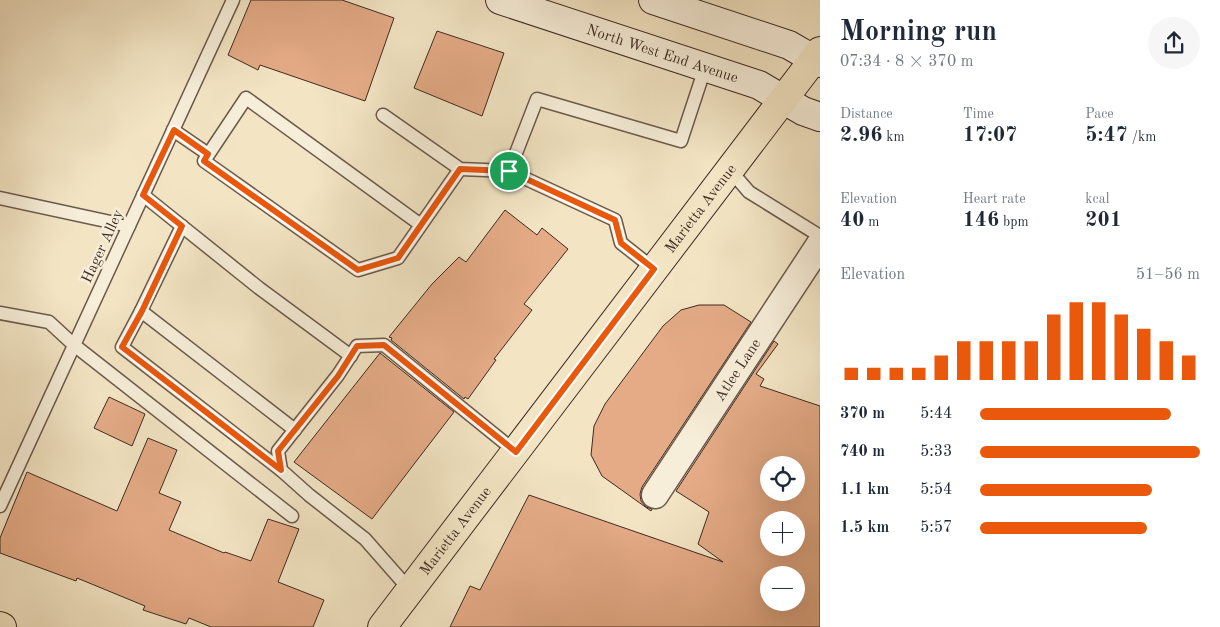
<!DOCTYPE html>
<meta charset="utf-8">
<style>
body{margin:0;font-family:"Old Standard TT",serif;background:#f6f6f7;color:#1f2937;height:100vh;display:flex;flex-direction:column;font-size:19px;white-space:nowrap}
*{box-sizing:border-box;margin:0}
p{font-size:16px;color:#747a83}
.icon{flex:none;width:28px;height:28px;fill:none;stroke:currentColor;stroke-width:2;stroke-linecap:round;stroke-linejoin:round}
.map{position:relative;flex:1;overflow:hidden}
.details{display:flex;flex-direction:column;background:#fff;width:400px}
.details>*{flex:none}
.controls{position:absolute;left:760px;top:456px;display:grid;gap:10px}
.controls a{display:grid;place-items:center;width:45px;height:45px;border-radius:50%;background:#fff;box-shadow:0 5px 20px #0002;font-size:25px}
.pin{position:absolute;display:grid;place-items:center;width:42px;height:42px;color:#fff;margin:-21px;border:2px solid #fff;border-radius:50%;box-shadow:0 1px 5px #0007}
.round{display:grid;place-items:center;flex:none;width:52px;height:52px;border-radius:26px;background:#f6f6f7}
.summary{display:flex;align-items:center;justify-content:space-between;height:85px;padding:0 20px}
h1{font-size:28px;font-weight:700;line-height:38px}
.metrics{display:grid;grid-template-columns:repeat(3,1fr);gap:8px;height:85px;padding:5px 20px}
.metrics div{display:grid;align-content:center}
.metrics b{font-size:21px;font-weight:700}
.metrics small{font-size:14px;font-weight:400}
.metrics p{font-size:14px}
.chart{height:140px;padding:10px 20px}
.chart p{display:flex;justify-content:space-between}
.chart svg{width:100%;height:90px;margin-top:5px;stroke:#ea580c;stroke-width:6}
ul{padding:0 20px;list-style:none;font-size:16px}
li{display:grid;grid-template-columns:80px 60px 1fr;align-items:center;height:38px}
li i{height:12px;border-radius:6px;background:#ea580c}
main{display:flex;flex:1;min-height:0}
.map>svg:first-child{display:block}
.building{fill:#e4ab86;stroke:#3e2b24;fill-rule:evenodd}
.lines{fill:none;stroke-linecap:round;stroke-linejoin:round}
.lane-casing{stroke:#6b5a4c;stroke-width:15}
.street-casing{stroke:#6b5a4c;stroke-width:29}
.secondary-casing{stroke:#3e2b24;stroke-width:30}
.primary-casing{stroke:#3e2b24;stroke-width:30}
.lane{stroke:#f7eed9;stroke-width:12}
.street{stroke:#f7eed9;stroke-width:26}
.secondary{stroke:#f7eed9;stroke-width:28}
.primary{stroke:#f3e5c4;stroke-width:28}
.route-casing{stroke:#fff;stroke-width:10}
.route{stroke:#ea580c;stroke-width:6}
.labels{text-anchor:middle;stroke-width:5;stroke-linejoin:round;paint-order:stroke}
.street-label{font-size:15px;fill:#3e2b24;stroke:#f7eed9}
</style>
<main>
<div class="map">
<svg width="820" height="627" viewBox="0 0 820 627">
<rect width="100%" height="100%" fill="#f3e5c4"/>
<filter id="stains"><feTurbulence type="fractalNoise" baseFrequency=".004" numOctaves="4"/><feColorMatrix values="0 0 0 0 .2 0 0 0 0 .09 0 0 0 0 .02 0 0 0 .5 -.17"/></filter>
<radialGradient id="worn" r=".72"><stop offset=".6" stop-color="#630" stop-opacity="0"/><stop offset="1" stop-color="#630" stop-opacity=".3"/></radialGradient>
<g class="building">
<polygon points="251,0 342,0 394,18 365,101 260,65 258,70 228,55"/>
<polygon points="437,31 504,53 482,116 414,88"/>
<polygon points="505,210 537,235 542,228 568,249 524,304 532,310 494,359 496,360 468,399 465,397 464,399 391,340 392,338 389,337 432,284 459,257 466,262"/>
<polygon points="699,305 724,305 751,322 642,487 640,494 641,501 646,507 652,509 651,511 602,476 591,455 594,426 605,404 663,326 681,310"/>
<path d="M774,341L778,344L756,374L764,379L760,386L820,406V627H450L470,586L480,590L529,495L723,562L698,544L709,512L676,491ZM769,465H796V492H769ZM769,520H796V548H769ZM769,575H796V602H769Z"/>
<polygon points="380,353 454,412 372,519 294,462"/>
<polygon points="109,397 145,414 132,446 94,428"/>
<polygon points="148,438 177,450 159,493 181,502 169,530 224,553 225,552 251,561 268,519 299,529 278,582 324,600 313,627 211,627 189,618 186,624 143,610 145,606 77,578 76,581 0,553 0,538 27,472 117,511"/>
</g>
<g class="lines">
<g class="lane-casing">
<g id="lane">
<polyline points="383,115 460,169 509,171"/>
<polyline points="173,130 208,154"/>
<polyline points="730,170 749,192 820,236"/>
<polyline points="143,195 259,288 351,356"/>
<polyline points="0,198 129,226"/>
<polyline points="421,225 246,98 204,161 358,270 398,258 460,169"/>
<polyline points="182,226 141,311 295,430"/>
<polyline points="654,269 621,243 615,220 509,171 537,99 681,141 705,68"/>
<polyline points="141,311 122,347 281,470"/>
<polyline points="0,313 49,322 74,345 292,516"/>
<polyline points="0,506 233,0"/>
<polyline points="409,589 365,539 309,495 281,470 278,451 338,375 357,346 384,345 516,452"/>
</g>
</g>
<g class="street-casing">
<g id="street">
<path id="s1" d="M655,495L820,244"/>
</g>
</g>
<g class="secondary-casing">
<g id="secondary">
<path id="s2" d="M500,0L759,85L803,111L820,117"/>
<polyline points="653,0 789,45 820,63"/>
</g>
</g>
<g class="primary-casing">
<g id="primary">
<polyline points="0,626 2,627"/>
<path id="s3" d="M382,627L820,51"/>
</g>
</g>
<use href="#lane" class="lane"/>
<use href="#street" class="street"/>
<use href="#secondary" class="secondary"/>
<use href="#primary" class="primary"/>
</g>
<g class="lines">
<g class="route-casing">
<polygon id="route" points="174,130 208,154 204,161 358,270 398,258 460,169 509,171 615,220 621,243 654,269 516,452 384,345 357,346 338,376 278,451 281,470 122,347 142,311 182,226 143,195"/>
</g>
<use href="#route" class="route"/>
</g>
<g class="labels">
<g class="street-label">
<text dy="5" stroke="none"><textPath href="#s2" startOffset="171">North West End Avenue</textPath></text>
<text dy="5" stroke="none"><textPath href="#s3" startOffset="526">Marietta Avenue</textPath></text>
<text transform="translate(102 246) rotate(-65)" y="5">Hager Alley</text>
<text dy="5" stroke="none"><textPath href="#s1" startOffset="150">Atlee Lane</textPath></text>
<text dy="5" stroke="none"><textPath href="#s3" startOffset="121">Marietta Avenue</textPath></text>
</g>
</g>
<rect width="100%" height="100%" filter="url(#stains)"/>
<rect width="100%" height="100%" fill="url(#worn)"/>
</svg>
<div class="controls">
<a><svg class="icon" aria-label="locate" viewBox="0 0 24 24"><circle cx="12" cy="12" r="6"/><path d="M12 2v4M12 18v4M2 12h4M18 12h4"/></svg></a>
<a>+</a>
<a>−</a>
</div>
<div class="pin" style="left:509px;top:171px;background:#1e9e55"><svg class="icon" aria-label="arrive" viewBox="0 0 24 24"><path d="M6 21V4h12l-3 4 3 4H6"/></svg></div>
</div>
<section class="details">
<div class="summary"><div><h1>Morning run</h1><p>07:34 · 8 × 370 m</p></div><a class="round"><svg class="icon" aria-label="share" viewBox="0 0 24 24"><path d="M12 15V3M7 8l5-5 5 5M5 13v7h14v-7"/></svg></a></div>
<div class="metrics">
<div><p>Distance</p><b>2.96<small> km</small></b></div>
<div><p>Time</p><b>17:07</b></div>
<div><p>Pace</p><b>5:47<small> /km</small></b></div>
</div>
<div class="metrics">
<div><p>Elevation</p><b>40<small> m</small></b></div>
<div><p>Heart rate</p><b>146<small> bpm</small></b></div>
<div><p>kcal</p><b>201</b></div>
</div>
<div class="chart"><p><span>Elevation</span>51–56 m</p>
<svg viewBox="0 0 160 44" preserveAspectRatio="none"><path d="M5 44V38M15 44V38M25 44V38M35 44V38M45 44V32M55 44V25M65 44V25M75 44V25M85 44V25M95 44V12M105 44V6M115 44V6M125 44V12M135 44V19M145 44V25M155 44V32"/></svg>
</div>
<ul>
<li><b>370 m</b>5:44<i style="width:87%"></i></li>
<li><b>740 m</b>5:33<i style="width:100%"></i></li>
<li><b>1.1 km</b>5:54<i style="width:78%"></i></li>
<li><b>1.5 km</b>5:57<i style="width:76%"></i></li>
</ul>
</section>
</main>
